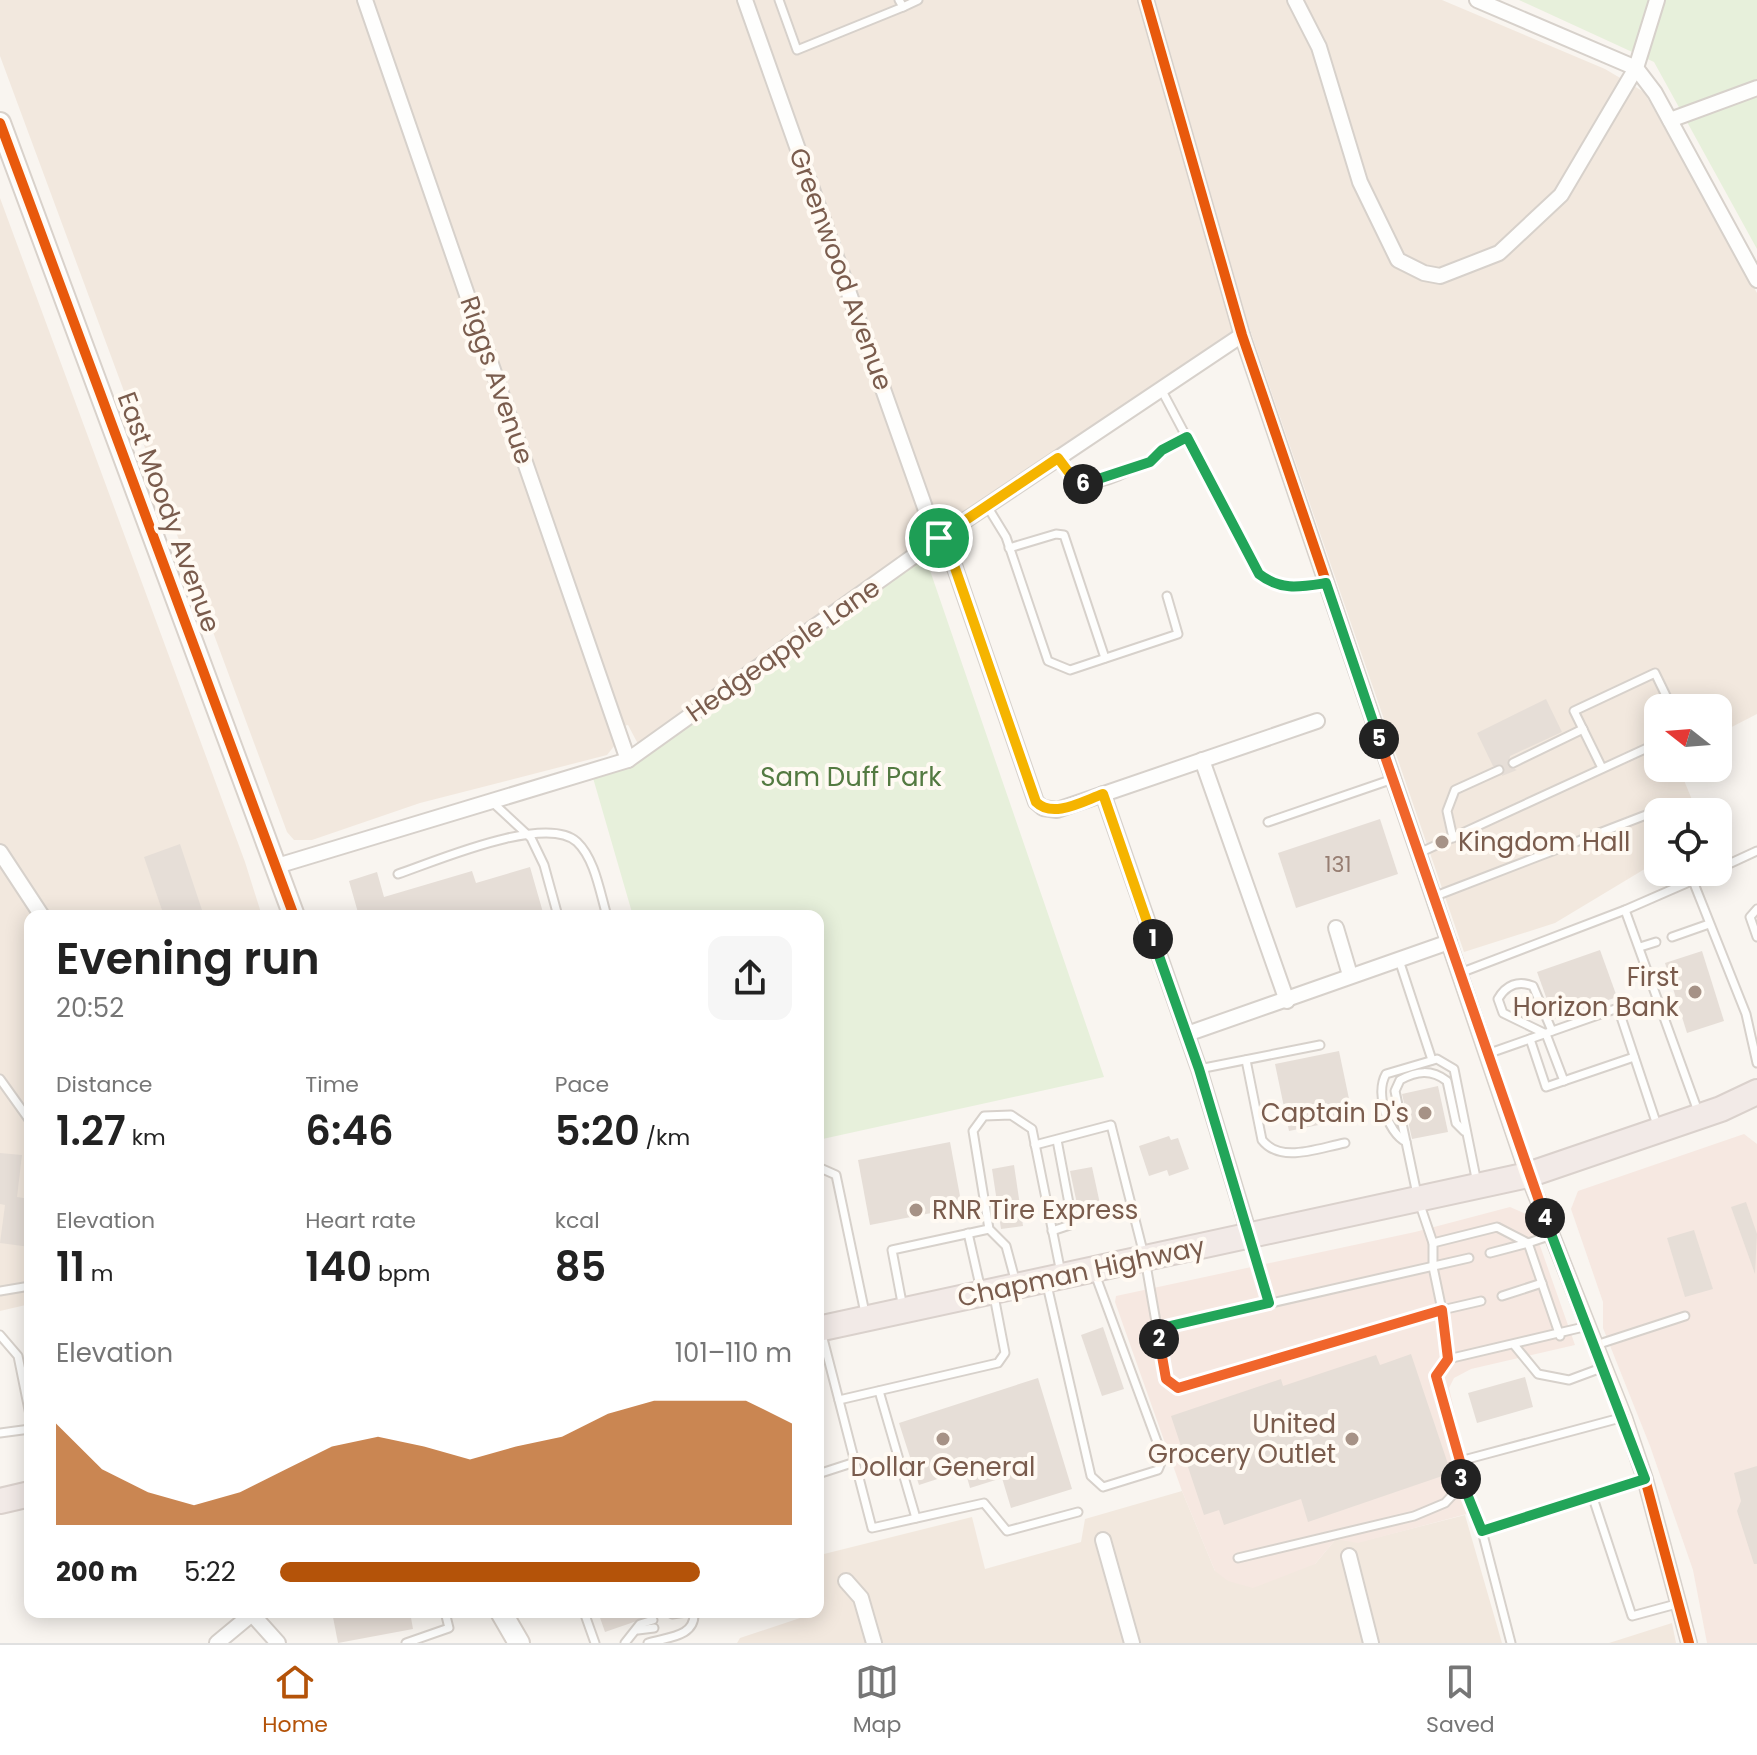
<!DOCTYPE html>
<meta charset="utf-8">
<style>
body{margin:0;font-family:Poppins,sans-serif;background:#f6f6f6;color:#222;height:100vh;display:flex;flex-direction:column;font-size:30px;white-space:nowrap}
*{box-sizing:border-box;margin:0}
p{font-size:26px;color:#767676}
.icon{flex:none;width:44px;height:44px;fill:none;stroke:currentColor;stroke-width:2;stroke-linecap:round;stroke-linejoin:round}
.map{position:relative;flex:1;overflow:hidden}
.side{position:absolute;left:24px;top:910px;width:800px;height:708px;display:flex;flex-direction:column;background:#fff;border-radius:16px;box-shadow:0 4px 20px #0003}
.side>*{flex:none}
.needle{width:52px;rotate:287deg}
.tools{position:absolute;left:1644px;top:694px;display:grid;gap:16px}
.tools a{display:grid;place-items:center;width:88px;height:88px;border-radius:16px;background:#fff;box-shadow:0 4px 20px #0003;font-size:40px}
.pin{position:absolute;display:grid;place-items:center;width:68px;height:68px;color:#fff;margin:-34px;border:4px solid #fff;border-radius:50%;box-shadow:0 2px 8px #0007}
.km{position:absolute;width:40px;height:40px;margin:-20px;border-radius:50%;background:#222;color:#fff;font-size:22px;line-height:40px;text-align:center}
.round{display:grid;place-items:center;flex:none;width:84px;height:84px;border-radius:16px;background:#f6f6f6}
.headline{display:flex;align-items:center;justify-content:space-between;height:136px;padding:0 32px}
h1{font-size:44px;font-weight:600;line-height:60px}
.metrics{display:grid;grid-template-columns:repeat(3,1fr);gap:12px;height:136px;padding:8px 32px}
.metrics div{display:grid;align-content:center}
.metrics b{font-size:40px;font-weight:600}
.metrics small{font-size:22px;font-weight:400}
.metrics p{font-size:22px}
.chart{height:224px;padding:16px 32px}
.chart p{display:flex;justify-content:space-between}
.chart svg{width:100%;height:144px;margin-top:8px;fill:#b45309;opacity:.7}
ul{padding:0 32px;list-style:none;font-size:26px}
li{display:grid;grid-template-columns:128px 96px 1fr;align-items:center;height:60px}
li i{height:20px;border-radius:10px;background:#b45309}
.tabs{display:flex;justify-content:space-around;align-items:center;height:112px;border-top:2px solid #e0e0e0;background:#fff;font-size:22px;color:#767676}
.tabs a{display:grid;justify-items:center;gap:4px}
.tabs .selected{color:#b45309}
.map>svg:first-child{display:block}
.residential{fill:#f2e8de}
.commercial{fill:#f6e8e1}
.green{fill:#e7f0db}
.building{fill:#e6ded7}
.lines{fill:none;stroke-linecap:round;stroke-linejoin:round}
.lane-casing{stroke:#d7d1cb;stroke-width:11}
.street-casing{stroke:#d7d1cb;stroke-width:18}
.secondary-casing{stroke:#d9d2cb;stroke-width:24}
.highway-casing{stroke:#dad1cc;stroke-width:28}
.lane{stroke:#fefefd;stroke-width:7}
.street{stroke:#fefefd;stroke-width:14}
.secondary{stroke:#fefefd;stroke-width:20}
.highway{stroke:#f2eae7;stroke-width:24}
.cycleway-casing{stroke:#fffaf3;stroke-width:15}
.cycleway{stroke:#e8590c;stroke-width:10}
.split-1-casing{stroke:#fff;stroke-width:16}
.split-2-casing{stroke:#fff;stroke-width:16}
.split-3-casing{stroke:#fff;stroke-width:16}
.split-4-casing{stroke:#fff;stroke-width:16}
.split-5-casing{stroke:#fff;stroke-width:16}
.split-6-casing{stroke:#fff;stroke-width:16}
.split-7-casing{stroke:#fff;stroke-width:16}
.split-1{stroke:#f5b400;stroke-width:10}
.split-2{stroke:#22a559;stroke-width:10}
.split-3{stroke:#f0652b;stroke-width:10}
.split-4{stroke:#22a559;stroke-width:10}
.split-5{stroke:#f0652b;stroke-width:10}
.split-6{stroke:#22a559;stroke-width:10}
.split-7{stroke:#f5b400;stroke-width:10}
.poi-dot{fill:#a69286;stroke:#fffaf3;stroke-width:3}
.labels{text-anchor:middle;stroke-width:8;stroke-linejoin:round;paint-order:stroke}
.number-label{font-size:22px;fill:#977e72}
.street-label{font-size:26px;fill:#7a5c4d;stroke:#fffaf3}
.park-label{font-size:26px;fill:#537a41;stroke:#fffaf3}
.poi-label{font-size:26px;fill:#7a5c4d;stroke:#fffaf3;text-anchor:end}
</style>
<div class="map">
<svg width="1757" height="1643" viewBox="0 0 1757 1643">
<rect width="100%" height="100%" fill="#f9f5f0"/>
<g class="residential">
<polygon points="0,0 1442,0 1605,69 1644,92 1757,293 1757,714 1718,734 1718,708 1658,708 1658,768 1679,768 1697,812 1658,812 1658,861 1555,923 1464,952 1247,321 954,521 638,744 628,725 614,728 615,745 607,755 420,803 312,840 294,840 287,832 0,56"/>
<polygon points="0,198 245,862 262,916 30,916 30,1304 0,1311"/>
<polygon points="1182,1491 1215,1571 1315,1564 1336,1539 1359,1542 1465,1515 1502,1643 737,1643 740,1638 818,1612 822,1606 820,1555 972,1517 985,1569 1081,1542 1085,1519"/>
<polygon points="1672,1623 1676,1643 1609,1643"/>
</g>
<g class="commercial">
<polygon points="1744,1134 1757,1144 1757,1643 1707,1643 1693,1570 1650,1446 1603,1328 1603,1302 1571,1209 1578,1191"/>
<polygon points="1510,1207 1526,1214 1532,1223 1575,1345 1471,1369 1454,1378 1449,1388 1478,1511 1358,1543 1336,1539 1315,1564 1253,1588 1228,1581 1215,1571 1182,1491 1115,1302 1116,1296 1415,1232"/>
</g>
<g class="green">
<polygon points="1519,0 1757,0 1757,249 1654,62"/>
<polygon points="923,550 1104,1077 818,1140 818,916 633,916 591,771 628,760"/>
</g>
<g class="building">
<polygon points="1546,699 1562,732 1510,756 1508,766 1517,770 1502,776 1504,767 1493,766 1477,733"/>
<polygon points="1380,819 1398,874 1296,908 1278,853"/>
<polygon points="180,844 204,916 164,916 144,857"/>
<polygon points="530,867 544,916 359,916 349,881 377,872 384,897 472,871 476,883"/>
<polygon points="1600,950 1617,997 1554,1019 1537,972"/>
<polygon points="1702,951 1724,1021 1687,1033 1665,963"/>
<polygon points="1339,1051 1353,1118 1289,1131 1275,1064"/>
<polygon points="1438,1086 1448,1132 1412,1139 1402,1094"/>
<polygon points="1169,1136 1171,1140 1178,1138 1189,1169 1169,1176 1167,1170 1149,1176 1139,1146"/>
<polygon points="950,1142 962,1207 870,1225 858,1160"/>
<polygon points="0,1153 22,1155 17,1197 30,1199 30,1247 0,1243 5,1205 0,1204"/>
<polygon points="1014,1165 1023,1226 1001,1229 992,1169"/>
<polygon points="1092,1167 1102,1213 1080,1218 1070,1171"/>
<polygon points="1746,1202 1757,1234 1755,1274 1731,1207"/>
<polygon points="1694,1230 1713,1289 1685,1297 1667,1238"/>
<polygon points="1103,1327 1124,1389 1102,1396 1081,1335"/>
<polygon points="1411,1354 1451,1473 1308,1522 1301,1499 1224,1525 1219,1510 1204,1515 1171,1416 1281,1379 1283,1386 1376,1355 1380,1365"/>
<polygon points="1525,1377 1533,1407 1477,1423 1468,1393"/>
<polygon points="1038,1378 1072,1489 1011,1508 1002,1478 970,1488 965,1470 919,1485 899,1423"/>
<polygon points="1757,1466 1757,1564 1754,1564 1737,1511 1741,1501 1734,1473"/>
<polygon points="332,1612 410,1612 413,1629 338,1643"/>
<polygon points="598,1612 657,1612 657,1614 605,1632"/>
</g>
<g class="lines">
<g class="lane-casing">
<g id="lane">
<polyline points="779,0 797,50 903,7 899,0"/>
<polyline points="903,7 918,0"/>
<path d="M1161,389L1259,574C1281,591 1300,587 1326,583"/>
<path d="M1058,458L1076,482C1110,492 1159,451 1187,437"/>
<polyline points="987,506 1006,537 1048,661 1070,670 1178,634 1167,596"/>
<polyline points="1009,548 1056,534 1064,535 1105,658"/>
<polyline points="1513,763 1583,729"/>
<polyline points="1602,768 1574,711 1655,673 1672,708"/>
<polyline points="491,801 531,838 544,865 558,916"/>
<polyline points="1268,822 1393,779"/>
<polyline points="1453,838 1447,811 1455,790 1499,770"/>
<polyline points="1419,853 1658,743"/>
<polyline points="1718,869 1757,851"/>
<path d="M398,874C434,862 546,813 577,842C595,859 600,893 607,916"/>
<polyline points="1693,881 1746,1014 1757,1063"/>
<polyline points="1433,897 1672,805"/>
<polyline points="1757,909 1750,917 1757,937"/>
<polyline points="1625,910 1699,1114"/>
<polyline points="1672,937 1709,924"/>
<polyline points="1640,947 1656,942"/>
<polyline points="1399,960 1432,1060"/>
<polyline points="1460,973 1625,910 1712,872"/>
<path d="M1552,1031L1533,986C1518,980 1506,985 1498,999L1503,1013L1546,1034L1564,1081"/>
<polyline points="1530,1039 1546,1087 1634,1057"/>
<polyline points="1487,1054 1618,1008 1657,1125"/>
<path d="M1246,1060L1262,1140C1281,1164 1318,1148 1345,1143"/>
<polyline points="1199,1069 1320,1045"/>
<polyline points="0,1079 30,1121"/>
<path d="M1406,1142L1395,1091L1400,1080C1417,1071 1431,1069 1447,1081L1456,1123L1464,1131"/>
<path d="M1035,1145L1111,1125L1145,1259L1166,1379L1178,1388L1442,1310L1433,1267V1243L1418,1199L1406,1142C1387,1132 1375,1093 1386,1074L1437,1059L1454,1069L1477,1183"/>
<polyline points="818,1167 836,1175 865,1313"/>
<polyline points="1052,1231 1070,1225 1071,1214 1057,1140"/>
<polyline points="968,1233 981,1290"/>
<polyline points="1251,1240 1269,1303"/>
<polyline points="1433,1243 1497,1227 1528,1243 1552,1235"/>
<polyline points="1490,1253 1528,1243 1560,1336"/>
<polyline points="1016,1283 1006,1246 989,1229 973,1131 984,1116 1011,1115 1032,1129 1061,1273"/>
<polyline points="1047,1285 1091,1476 1103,1487 1158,1470 1163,1458 1095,1274"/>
<polyline points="0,1291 30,1286"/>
<polyline points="1502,1296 1542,1283"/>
<polyline points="903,1308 892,1250 989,1229"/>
<polyline points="1157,1329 1469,1258"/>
<polyline points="821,1331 872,1528 984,1503 1007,1531 1078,1512"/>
<polyline points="0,1335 18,1356 30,1415"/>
<polyline points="1596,1345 1685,1316"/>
<polyline points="1515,1346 1538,1374 1569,1380 1604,1367"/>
<polyline points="1448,1359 1588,1326"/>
<polyline points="879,1391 916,1518"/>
<polyline points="839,1400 998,1363 1005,1353 994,1296"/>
<polyline points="0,1433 30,1429"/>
<polyline points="1460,1461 1624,1417"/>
<polyline points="818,1474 855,1462"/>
<polyline points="1461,1486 1482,1531 1645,1479"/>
<polyline points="1592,1495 1632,1616 1680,1603"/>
<polyline points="1482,1531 1511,1643"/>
<polyline points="1238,1558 1414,1516 1445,1503 1461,1486 1460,1461 1436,1376 1448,1359 1442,1310 1481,1301"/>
<polyline points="584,1612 595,1643"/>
<polyline points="672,1614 687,1612"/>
<polyline points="638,1630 654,1628"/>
<polyline points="406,1643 449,1628 445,1612"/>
<polyline points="625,1643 640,1624 653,1620"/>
<path d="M648,1643C668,1637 696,1637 694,1612"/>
</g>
</g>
<g class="street-casing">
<g id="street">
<polyline points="365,0 628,760"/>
<polyline points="745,0 928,516 955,568 1036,802 1043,808 1057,810 1317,721"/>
<polyline points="1146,0 1242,335 1528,1175 1624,1417 1645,1479 1689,1643"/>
<polyline points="1295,0 1319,47 1360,182 1398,260 1424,273 1440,276 1499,253 1561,195 1636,68 1657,0"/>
<polyline points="1477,0 1636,68 1655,93 1757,280"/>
<polyline points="1670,120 1757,88"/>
<polyline points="1202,760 1287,1001"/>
<polyline points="1103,794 1199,1069 1249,1234"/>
<polyline points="0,852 42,916"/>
<polyline points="277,866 628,760 939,538 1242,335"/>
<polyline points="1336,928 1350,975"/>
<polyline points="1187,1034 1449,942"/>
<polyline points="1103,1540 1132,1643"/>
<polyline points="1349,1556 1371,1643"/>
<polyline points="846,1581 861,1598 874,1643"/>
<polyline points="217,1643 252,1614 278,1643"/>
</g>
</g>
<g class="secondary-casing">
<g id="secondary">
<polyline points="0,123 294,916"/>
<polyline points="501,1612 519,1643"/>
</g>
</g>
<g class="highway-casing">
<g id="highway">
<polyline points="818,1329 1528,1175 1721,1109 1757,1092"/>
<polyline points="0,1501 30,1494"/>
</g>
</g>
<use href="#lane" class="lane"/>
<use href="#street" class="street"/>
<use href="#secondary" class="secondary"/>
<use href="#highway" class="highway"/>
<g class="cycleway-casing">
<g id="cycleway">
<polyline points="1146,0 1242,335 1528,1175 1624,1417 1645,1479 1689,1643"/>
<polyline points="0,123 294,916"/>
</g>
</g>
<use href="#cycleway" class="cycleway"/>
</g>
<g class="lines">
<g class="split-1-casing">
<path id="split-1" d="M939,538L955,568L1036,802C1053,819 1083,801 1103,794L1153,939"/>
</g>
<g class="split-2-casing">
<polyline id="split-2" points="1153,939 1199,1069 1269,1303 1157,1329 1159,1339"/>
</g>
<g class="split-3-casing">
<polyline id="split-3" points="1159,1339 1166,1379 1178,1388 1442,1310 1448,1359 1436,1376 1460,1461 1461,1479"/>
</g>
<g class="split-4-casing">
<polyline id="split-4" points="1461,1479 1482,1531 1645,1479 1545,1218"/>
</g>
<g class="split-5-casing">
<polyline id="split-5" points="1379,739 1545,1218"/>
</g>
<g class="split-6-casing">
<path id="split-6" d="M1083,484L1150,462L1162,450L1187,437L1259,574C1281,591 1300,587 1326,583L1379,739"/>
</g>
<g class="split-7-casing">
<polyline id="split-7" points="939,538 1058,458 1076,482 1083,484"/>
</g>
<use href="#split-1" class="split-1"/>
<use href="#split-2" class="split-2"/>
<use href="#split-3" class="split-3"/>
<use href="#split-4" class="split-4"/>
<use href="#split-5" class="split-5"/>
<use href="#split-6" class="split-6"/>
<use href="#split-7" class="split-7"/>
</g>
<g class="poi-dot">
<circle cx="1442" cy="842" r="8"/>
<circle cx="1695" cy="992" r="8"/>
<circle cx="1425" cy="1113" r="8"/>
<circle cx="916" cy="1210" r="8"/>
<circle cx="943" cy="1439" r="8"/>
<circle cx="1352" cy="1439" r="8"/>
</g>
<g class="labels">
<g class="number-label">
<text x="1338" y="872">131</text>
</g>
<g class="street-label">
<text transform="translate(841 269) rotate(70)" y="9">Greenwood Avenue</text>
<text transform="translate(497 380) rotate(71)" y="9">Riggs Avenue</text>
<text transform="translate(169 512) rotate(70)" y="9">East Moody Avenue</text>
<text transform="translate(783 650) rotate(-35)" y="9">Hedgeapple Lane</text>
<text transform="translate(1081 1272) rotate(-12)" y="9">Chapman Highway</text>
</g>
<g class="park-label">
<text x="851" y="786">Sam Duff Park</text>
</g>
<g class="poi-label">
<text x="1458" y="851" text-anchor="start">Kingdom Hall</text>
<text x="1679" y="986">First<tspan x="1679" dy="30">Horizon Bank</tspan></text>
<text x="1409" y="1122">Captain D's</text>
<text x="932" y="1219" text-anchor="start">RNR Tire Express</text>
<text x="1336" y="1433">United<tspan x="1336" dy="30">Grocery Outlet</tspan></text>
<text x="943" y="1476" text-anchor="middle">Dollar General</text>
</g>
</g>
</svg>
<div class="tools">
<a><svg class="needle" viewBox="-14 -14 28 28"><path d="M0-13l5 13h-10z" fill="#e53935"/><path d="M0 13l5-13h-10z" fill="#767676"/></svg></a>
<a><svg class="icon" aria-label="locate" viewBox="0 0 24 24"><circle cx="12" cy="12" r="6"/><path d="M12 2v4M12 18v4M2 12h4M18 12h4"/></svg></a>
</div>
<div class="pin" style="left:939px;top:538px;background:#1e9e55"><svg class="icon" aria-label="arrive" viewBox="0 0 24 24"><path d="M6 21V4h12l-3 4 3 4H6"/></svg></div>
<b class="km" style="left:1153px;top:939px">1</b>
<b class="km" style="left:1159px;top:1339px">2</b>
<b class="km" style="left:1461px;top:1479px">3</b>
<b class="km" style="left:1545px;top:1218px">4</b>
<b class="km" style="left:1379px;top:739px">5</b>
<b class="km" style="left:1083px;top:484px">6</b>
<section class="side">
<div class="headline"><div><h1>Evening run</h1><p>20:52</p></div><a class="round"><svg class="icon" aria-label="share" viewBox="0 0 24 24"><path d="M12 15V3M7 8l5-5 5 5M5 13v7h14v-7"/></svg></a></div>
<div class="metrics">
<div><p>Distance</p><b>1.27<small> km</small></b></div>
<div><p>Time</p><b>6:46</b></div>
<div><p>Pace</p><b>5:20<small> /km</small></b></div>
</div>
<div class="metrics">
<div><p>Elevation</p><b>11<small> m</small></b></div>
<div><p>Heart rate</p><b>140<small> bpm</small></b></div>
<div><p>kcal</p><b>85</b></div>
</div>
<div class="chart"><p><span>Elevation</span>101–110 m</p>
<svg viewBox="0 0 160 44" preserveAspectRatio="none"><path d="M0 44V13L10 27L20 34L30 38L40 34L50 27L60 20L70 17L80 20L90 24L100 20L110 17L120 10L130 6L140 6L150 6L160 13V44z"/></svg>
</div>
<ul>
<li><b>200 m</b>5:22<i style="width:82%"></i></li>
</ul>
</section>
</div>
<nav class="tabs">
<a class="selected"><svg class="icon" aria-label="home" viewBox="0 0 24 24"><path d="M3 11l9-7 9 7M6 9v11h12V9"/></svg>Home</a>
<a><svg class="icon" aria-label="map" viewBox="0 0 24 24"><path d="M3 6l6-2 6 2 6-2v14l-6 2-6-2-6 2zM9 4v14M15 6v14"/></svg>Map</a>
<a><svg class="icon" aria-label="saved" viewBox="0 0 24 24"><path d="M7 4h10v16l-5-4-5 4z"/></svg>Saved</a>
</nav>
